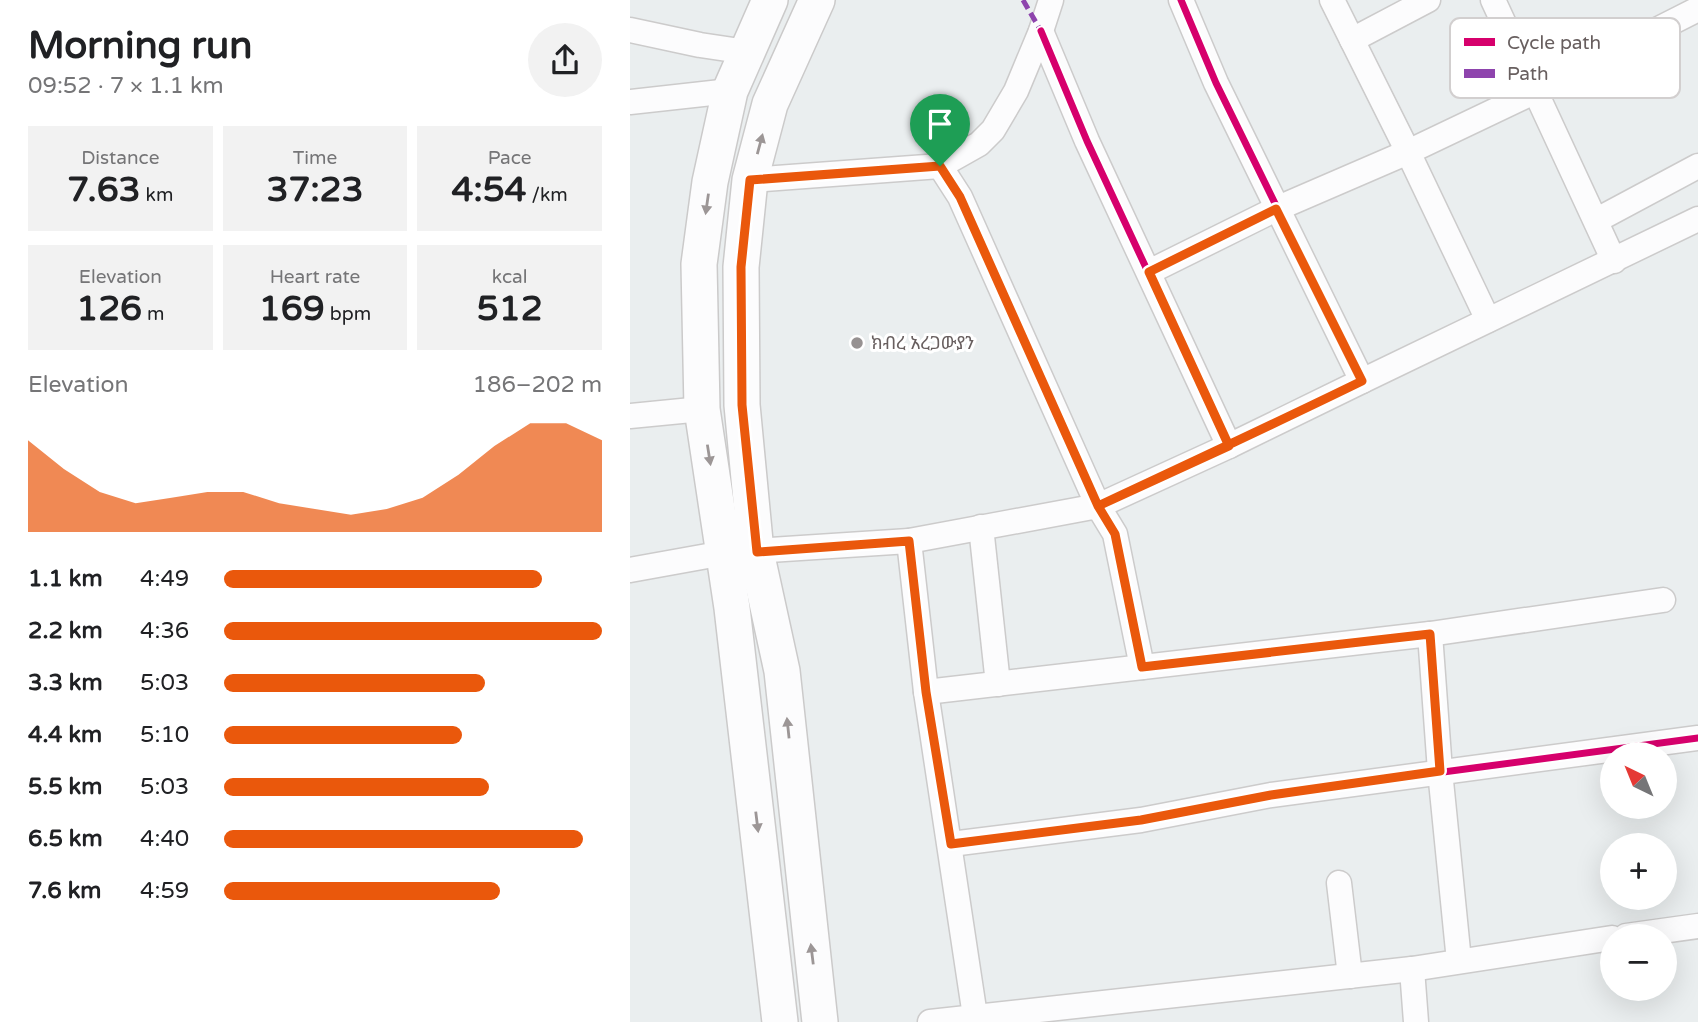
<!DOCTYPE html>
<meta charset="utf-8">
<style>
body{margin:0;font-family:"Varela Round","Noto Sans Ethiopic",sans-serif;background:#f2f2f2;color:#202124;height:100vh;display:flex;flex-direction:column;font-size:26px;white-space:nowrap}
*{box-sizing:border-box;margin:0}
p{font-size:23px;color:#757577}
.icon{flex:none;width:38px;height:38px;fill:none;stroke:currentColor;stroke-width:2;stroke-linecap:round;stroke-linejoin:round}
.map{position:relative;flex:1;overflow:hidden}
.sheet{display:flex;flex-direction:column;background:#fff;width:630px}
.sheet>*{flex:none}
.needle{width:46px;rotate:317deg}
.buttons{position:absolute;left:970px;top:742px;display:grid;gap:14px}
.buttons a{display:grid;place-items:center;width:77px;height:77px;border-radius:50%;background:#fff;box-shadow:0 7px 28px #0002;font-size:35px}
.pin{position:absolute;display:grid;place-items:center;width:60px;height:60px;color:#fff;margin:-72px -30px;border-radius:50% 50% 50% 0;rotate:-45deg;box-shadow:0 0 7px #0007}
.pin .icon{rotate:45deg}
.round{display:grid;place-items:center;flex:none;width:74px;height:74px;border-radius:37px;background:#f2f2f2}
.summary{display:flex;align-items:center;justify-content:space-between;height:119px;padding:0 28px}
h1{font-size:38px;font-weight:700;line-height:52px}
.metrics{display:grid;grid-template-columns:repeat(3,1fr);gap:10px;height:119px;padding:7px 28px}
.metrics div{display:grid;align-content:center;border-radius:0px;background:#f2f2f2;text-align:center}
.metrics b{font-size:35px;font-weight:700}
.metrics small{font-size:19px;font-weight:400}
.metrics p{font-size:19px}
.chart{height:196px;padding:14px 28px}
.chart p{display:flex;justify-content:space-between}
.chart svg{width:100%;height:126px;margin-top:7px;fill:#ea580c;opacity:.7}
ul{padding:0 28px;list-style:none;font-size:23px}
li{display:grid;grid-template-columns:112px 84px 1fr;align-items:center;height:52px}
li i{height:18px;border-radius:9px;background:#ea580c}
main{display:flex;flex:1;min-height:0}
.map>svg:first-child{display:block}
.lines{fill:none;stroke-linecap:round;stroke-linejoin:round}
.street-casing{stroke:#cccbcb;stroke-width:27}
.secondary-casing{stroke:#cbcaca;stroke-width:38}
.street{stroke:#fcfcfd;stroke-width:24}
.secondary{stroke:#fcfcfd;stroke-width:35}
.quiet{stroke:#8e44ad;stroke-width:5;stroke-dasharray:10 5;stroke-linecap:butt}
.cycleway-casing{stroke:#fff;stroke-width:11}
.cycleway{stroke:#d6006c;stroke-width:7}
.oneway{fill:#9c9696}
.route-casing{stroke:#fff;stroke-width:14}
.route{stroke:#ea580c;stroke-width:9}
.poi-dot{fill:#969191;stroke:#fff;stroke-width:2.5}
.labels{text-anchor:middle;stroke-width:6;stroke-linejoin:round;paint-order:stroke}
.poi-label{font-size:18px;fill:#685f5f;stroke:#fff;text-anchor:start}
.key{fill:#fff;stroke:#d2cfcf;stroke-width:2}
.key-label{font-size:19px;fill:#685f5f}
</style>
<main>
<section class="sheet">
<div class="summary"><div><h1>Morning run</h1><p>09:52 · 7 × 1.1 km</p></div><a class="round"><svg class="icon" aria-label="share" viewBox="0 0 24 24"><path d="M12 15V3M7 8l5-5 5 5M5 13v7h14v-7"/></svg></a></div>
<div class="metrics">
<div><p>Distance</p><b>7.63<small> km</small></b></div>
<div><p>Time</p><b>37:23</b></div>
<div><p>Pace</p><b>4:54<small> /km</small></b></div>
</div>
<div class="metrics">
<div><p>Elevation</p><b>126<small> m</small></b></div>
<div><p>Heart rate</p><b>169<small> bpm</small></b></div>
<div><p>kcal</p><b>512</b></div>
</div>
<div class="chart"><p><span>Elevation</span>186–202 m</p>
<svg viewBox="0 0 160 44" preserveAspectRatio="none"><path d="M0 44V12L10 22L20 30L30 34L40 32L50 30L60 30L70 34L80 36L90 38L100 36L110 32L120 24L130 14L140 6L150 6L160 12V44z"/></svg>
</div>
<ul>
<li><b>1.1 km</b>4:49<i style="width:84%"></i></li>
<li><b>2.2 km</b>4:36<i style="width:100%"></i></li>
<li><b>3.3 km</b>5:03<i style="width:69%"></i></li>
<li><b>4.4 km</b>5:10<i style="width:63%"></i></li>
<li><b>5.5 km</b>5:03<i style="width:70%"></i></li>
<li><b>6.5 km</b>4:40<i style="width:95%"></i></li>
<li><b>7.6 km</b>4:59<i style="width:73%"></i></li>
</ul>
</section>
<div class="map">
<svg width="1068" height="1022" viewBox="0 0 1068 1022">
<rect width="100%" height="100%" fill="#eaeeef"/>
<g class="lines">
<g class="street-casing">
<g id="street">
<polyline points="702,0 778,152 858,320"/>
<polyline points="863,0 984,261"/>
<polyline points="0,30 70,45 117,52"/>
<polyline points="411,31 457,141 599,446 732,381 586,83 551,0"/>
<polyline points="722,40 798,0"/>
<polyline points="0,102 100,91"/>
<polyline points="310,166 330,197 468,506 599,446"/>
<polyline points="120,180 310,166 349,144 363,130 386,91 411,31 421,0"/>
<polyline points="967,220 1068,166"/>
<polyline points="519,272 646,209 778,152 906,91 1068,9"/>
<polyline points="732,381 1068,219"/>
<polyline points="0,416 72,409"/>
<polyline points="351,527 368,684"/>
<polyline points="279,541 296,692 345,1016"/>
<polyline points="0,570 94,553 279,541 468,506 485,534 512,667"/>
<polyline points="800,634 810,771 829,961"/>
<polyline points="296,692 800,634 1033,600"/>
<polyline points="321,844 511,820 641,795 1068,738"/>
<polyline points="709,883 720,976"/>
<polyline points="996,936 1068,926"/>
<polyline points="782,969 786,1022"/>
<polyline points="300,1022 782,969 982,938"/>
</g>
</g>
<g class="secondary-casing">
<g id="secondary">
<polyline points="140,0 100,91 80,182 69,264 72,409 102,608 150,1022"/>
<polyline points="187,0 140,104 120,180 111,267 112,405 126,552 152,671 190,1022"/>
</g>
</g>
<use href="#street" class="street"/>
<use href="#secondary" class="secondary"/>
<polyline class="quiet" points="393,0 411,31"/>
<g class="cycleway-casing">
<g id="cycleway">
<polyline points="411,31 457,141 599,446 732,381 586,83 551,0"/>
<polyline points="321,844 511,820 641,795 1068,738"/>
</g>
</g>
<use href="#cycleway" class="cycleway"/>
</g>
<defs><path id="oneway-solid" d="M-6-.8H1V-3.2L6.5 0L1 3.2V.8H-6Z" transform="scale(1.75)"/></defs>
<g class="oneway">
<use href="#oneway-solid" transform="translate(130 144) rotate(-75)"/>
<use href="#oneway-solid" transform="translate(77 204) rotate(98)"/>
<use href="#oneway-solid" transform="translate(79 455) rotate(81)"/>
<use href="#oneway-solid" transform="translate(158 728) rotate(-96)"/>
<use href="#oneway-solid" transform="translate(127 822) rotate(83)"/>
<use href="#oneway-solid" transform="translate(182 954) rotate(-97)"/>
</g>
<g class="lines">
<g class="route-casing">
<path id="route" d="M310,166L120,180L111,267L112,405L127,552L279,541L296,692L321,844L511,820L641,795L810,771L800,634L512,667L485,534L468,506L599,446L519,272L646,209L732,381C644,424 556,465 468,506L330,197L310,166"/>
</g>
<use href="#route" class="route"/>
</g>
<circle class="poi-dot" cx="227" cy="343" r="7"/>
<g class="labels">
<g class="poi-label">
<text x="241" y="349">ክብረ አረጋውያን</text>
</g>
</g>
<rect x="820" y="18" width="230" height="80" rx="10" class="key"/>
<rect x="834" y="38" width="31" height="8" fill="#d6006c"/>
<rect x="834" y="69" width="31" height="9" fill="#8e44ad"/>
<g class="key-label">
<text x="877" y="49">Cycle path</text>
<text x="877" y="80">Path</text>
</g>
</svg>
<div class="buttons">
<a><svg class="needle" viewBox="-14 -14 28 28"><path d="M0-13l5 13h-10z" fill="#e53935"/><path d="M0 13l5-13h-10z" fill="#757577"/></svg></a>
<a>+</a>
<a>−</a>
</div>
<div class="pin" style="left:310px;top:166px;background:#1e9e55"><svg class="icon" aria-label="arrive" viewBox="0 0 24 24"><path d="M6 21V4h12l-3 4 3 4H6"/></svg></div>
</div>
</main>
